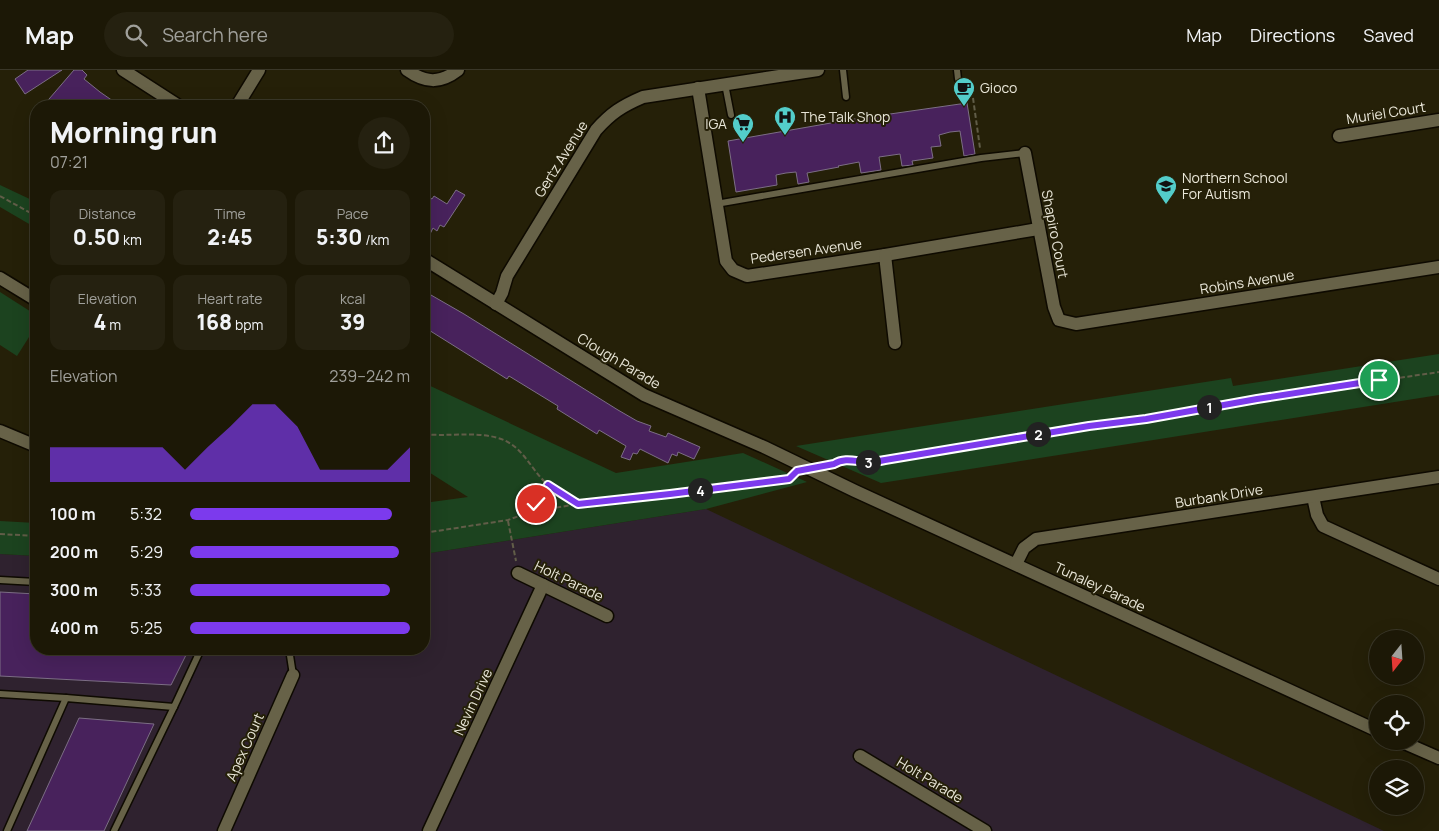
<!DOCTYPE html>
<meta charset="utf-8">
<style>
body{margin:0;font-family:Manrope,sans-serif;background:#252110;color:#f1f3f6;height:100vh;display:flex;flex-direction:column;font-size:19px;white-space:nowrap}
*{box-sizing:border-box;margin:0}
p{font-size:16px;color:#a0a09b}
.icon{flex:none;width:28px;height:28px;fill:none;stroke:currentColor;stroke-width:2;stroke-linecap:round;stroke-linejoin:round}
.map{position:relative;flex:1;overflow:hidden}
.drawer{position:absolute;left:30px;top:30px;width:400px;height:555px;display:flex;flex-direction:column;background:#1c1806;border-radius:20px;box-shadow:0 5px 20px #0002,0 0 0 1px #3a3728}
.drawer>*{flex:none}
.needle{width:32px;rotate:197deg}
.controls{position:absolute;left:1369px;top:560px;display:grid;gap:10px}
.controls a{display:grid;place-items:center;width:55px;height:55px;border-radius:50%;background:#1c1806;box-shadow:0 5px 20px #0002,0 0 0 1px #3a3728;font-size:25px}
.pin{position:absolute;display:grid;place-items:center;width:42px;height:42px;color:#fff;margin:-21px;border:2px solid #fff;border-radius:50%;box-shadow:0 1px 5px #0007}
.km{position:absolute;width:25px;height:25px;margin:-12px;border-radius:50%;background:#222;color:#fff;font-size:14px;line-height:25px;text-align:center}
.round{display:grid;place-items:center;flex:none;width:52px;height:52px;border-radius:26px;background:#252110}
.headline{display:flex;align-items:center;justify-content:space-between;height:85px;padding:0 20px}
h1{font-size:28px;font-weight:800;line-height:38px}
.metrics{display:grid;grid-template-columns:repeat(3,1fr);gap:8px;height:85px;padding:5px 20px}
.metrics div{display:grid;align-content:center;border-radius:12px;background:#252110;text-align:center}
.metrics b{font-size:21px;font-weight:800}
.metrics small{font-size:14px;font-weight:400}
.metrics p{font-size:14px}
.chart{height:140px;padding:10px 20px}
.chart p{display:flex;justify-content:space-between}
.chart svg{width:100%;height:90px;margin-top:5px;fill:#7c3aed;opacity:.7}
ul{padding:0 20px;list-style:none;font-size:16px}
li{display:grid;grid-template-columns:80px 60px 1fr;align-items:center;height:38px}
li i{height:12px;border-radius:6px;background:#7c3aed}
header{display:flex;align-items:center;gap:30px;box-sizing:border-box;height:70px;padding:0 25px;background:#1c1806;border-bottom:1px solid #3a3728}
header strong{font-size:24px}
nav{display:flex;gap:28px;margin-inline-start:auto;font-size:18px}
.search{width:350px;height:45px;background:#252110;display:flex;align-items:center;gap:12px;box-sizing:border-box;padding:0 18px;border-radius:28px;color:#a0a09b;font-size:19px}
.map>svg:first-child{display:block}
.industrial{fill:#2f222f}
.green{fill:#1c431f}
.building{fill:#48225c;stroke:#7c6e85}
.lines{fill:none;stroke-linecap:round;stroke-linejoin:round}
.lane-casing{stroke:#0e0a00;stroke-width:9}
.street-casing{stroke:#0e0a00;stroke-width:15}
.path{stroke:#615d48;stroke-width:2;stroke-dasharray:5 2.5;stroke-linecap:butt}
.lane{stroke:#676248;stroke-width:6}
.street{stroke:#676248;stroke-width:12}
.route-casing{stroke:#fff;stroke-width:10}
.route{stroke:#7c3aed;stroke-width:6}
.labels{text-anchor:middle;stroke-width:4;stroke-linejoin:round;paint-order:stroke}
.poi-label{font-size:14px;fill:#e9e6d8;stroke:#252008;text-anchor:start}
.street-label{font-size:14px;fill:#e9e6d8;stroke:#252008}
</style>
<header>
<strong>Map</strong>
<div class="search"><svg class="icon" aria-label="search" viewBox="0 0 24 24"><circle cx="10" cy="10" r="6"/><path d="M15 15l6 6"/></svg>Search here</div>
<nav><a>Map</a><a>Directions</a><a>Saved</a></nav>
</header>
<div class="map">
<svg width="1439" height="761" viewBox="0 0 1439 761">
<rect width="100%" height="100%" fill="#252008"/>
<polygon class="industrial" points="706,439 1384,761 0,761 0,484 36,486 36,579 424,579 424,484"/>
<g class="green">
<polygon points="0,115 36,132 36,158 0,137"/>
<polygon points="0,222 36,245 36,256 17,286 0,275"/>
<polygon points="1439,284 1439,325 881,413 796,376 1231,308 1233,316"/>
<polygon points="424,313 616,403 743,383 807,412 706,439 424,484 424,433 468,427 424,399"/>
<polygon points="0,451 36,453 36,486 0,484"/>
</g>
<g class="building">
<polygon points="28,0 62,0 25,24 15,9"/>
<polygon points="74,0 82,0 87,5 84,9 100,22 113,31 110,36 43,36"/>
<polygon points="967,33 975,84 964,86 960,61 950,62 939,65 941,76 931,77 933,88 912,91 913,95 902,96 900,84 879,87 881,100 861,103 859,92 838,96 839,97 807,103 809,112 798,114 796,102 786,103 776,105 777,115 736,122 728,71 848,50"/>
<polygon points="456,120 465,125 444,157 440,155 437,161 433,158 430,164 424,160 424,124 432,129 434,126 447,134"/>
<polygon points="424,221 464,244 618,340 637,351 651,356 649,361 666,367 668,363 700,377 694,389 678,382 677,386 672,384 668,393 640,379 637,384 633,383 630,390 621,387 626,376 599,360 597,364 557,339 558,336 509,306 507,309 424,257"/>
<polygon points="0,522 36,524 36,579 189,579 171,615 0,606"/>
<polygon points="79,648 154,654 104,761 27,761"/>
</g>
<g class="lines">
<g class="lane-casing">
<g id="lane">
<polyline points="843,0 846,27"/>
<polyline points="957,0 958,9"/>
<polyline points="725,14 731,45"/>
<polyline points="716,134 981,88 1025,83"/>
<polyline points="0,510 36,512"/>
<polyline points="289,579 293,605"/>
<polyline points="0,624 66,628"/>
<polyline points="7,761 66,628 174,637 201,579"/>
<polyline points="114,761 174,637"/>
</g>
</g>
<g class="street-casing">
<g id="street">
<polyline points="123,0 179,36"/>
<path d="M407,0C425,13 440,14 458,0"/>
<polyline points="698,18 726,191 733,200 747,206 885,185 1038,159"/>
<polyline points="237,36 259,0"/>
<polyline points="1339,66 1439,50"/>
<polyline points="1025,83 1054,237 1059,250 1076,254 1439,197"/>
<polyline points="885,185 895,273"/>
<polyline points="424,189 644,325 764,377 855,421 1378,661"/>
<polyline points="0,208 36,230"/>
<path d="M496,234L502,223L507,206L596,60C611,43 622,36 643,27L818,0"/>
<polyline points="0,361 36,376"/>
<polyline points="1313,427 1317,445 1323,456 1439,509"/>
<polyline points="1016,494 1024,478 1036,469 1439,407"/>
<polyline points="518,503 607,546"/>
<polyline points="1400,671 1439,688"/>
<polyline points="860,686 985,761"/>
<polyline points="224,761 293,605"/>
<polyline points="429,761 543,515"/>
</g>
</g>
<g class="path">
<polyline points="973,28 980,78"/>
<polyline points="0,126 36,146"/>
<polyline points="36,247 36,246"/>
<path d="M424,364C448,367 474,361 498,368C523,375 530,399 548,415C557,422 568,428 578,434"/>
<polyline points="830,395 848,390 870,392 885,391 1089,356 1146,349 1257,329 1439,302"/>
<path d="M524,444C534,435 542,427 548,415"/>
<polyline points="508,451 516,491"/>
<polyline points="424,463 508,450 530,442 578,434 670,424 789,409 794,404"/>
<polyline points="0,464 36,466"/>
</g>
<use href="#lane" class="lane"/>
<use href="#street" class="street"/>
</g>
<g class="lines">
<g class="route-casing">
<path id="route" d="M536,434L548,415L578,434L670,424L789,409L797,401L834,394C845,387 857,392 869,392C875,392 880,391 885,390L1089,356L1146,349L1257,329L1379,310"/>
</g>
<use href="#route" class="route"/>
</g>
<defs>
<g id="cafe-pin" transform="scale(1.125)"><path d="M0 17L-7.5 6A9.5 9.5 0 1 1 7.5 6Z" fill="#53cdca" stroke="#252008"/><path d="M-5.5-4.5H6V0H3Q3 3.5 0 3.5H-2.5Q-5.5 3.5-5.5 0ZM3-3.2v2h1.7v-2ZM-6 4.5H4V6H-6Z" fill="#111"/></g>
<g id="hospital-pin" transform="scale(1.125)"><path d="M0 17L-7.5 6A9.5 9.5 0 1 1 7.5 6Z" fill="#53cdca" stroke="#252008"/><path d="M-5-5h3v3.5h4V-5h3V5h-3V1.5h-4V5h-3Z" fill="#111"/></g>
<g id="supermarket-pin" transform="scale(1.125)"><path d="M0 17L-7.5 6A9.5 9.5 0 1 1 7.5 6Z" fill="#53cdca" stroke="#252008"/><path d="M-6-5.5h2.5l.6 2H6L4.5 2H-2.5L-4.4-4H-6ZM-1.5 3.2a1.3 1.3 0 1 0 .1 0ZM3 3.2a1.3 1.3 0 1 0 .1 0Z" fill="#111"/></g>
<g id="school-pin" transform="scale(1.125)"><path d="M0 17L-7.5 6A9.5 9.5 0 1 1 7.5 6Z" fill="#53cdca" stroke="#252008"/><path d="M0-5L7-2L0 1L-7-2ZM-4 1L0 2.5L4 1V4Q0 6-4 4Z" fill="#111"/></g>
</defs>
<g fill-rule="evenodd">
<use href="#cafe-pin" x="964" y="18"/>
<use href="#hospital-pin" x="785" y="47"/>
<use href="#supermarket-pin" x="743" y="54"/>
<use href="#school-pin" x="1166" y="116"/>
</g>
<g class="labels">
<g class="poi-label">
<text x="980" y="23">Gioco</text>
<text x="801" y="52">The Talk Shop</text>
<text x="727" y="59" text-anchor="end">IGA</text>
<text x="1182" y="113">Northern School<tspan x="1182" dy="16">For Autism</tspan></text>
</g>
<g class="street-label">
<text transform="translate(1386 43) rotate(-9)" y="5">Muriel Court</text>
<text transform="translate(561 89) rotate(-58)" y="5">Gertz Avenue</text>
<text transform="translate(1055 164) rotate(79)" y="5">Shapiro Court</text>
<text transform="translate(806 181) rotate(-8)" y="5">Pedersen Avenue</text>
<text transform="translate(1247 212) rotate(-9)" y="5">Robins Avenue</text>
<text transform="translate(619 291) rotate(31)" y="5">Clough Parade</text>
<text transform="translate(1219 426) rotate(-9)" y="5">Burbank Drive</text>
<text transform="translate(569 511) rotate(26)" y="5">Holt Parade</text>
<text transform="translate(1100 517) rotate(25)" y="5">Tunaley Parade</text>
<text transform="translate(473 632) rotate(-65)" y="5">Nevin Drive</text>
<text transform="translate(245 677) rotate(-66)" y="5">Apex Court</text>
<text transform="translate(930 710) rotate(31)" y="5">Holt Parade</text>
</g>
</g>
</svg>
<div class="controls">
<a><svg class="needle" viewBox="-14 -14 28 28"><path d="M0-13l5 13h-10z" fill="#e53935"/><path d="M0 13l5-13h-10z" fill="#a0a09b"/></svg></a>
<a><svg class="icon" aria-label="locate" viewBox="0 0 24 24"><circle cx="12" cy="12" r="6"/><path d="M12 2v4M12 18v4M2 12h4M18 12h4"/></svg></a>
<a><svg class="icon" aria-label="layers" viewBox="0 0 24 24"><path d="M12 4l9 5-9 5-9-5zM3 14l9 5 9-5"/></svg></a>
</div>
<div class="pin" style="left:1379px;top:310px;background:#1e9e55"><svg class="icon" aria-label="arrive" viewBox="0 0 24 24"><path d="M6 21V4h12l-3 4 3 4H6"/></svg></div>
<div class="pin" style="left:536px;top:434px;background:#d93025"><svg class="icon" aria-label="check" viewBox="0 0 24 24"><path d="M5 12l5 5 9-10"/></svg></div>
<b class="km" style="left:1209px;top:337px">1</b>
<b class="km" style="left:1038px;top:364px">2</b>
<b class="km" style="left:868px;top:392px">3</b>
<b class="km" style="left:700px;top:420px">4</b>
<section class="drawer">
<div class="headline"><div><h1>Morning run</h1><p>07:21</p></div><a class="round"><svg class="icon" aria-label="share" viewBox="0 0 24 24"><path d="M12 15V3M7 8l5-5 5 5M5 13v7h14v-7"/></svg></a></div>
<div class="metrics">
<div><p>Distance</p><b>0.50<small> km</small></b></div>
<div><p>Time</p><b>2:45</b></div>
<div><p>Pace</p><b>5:30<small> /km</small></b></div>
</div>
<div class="metrics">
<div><p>Elevation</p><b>4<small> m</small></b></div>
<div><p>Heart rate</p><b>168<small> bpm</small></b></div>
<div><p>kcal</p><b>39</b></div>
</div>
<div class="chart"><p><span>Elevation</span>239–242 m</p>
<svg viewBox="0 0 160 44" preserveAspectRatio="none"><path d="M0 44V27L10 27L20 27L30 27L40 27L50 27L60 38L70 27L80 17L90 6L100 6L110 17L120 38L130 38L140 38L150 38L160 27V44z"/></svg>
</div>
<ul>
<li><b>100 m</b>5:32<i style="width:92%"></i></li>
<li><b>200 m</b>5:29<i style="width:95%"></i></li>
<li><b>300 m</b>5:33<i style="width:91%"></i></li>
<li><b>400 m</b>5:25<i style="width:100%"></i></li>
</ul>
</section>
</div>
